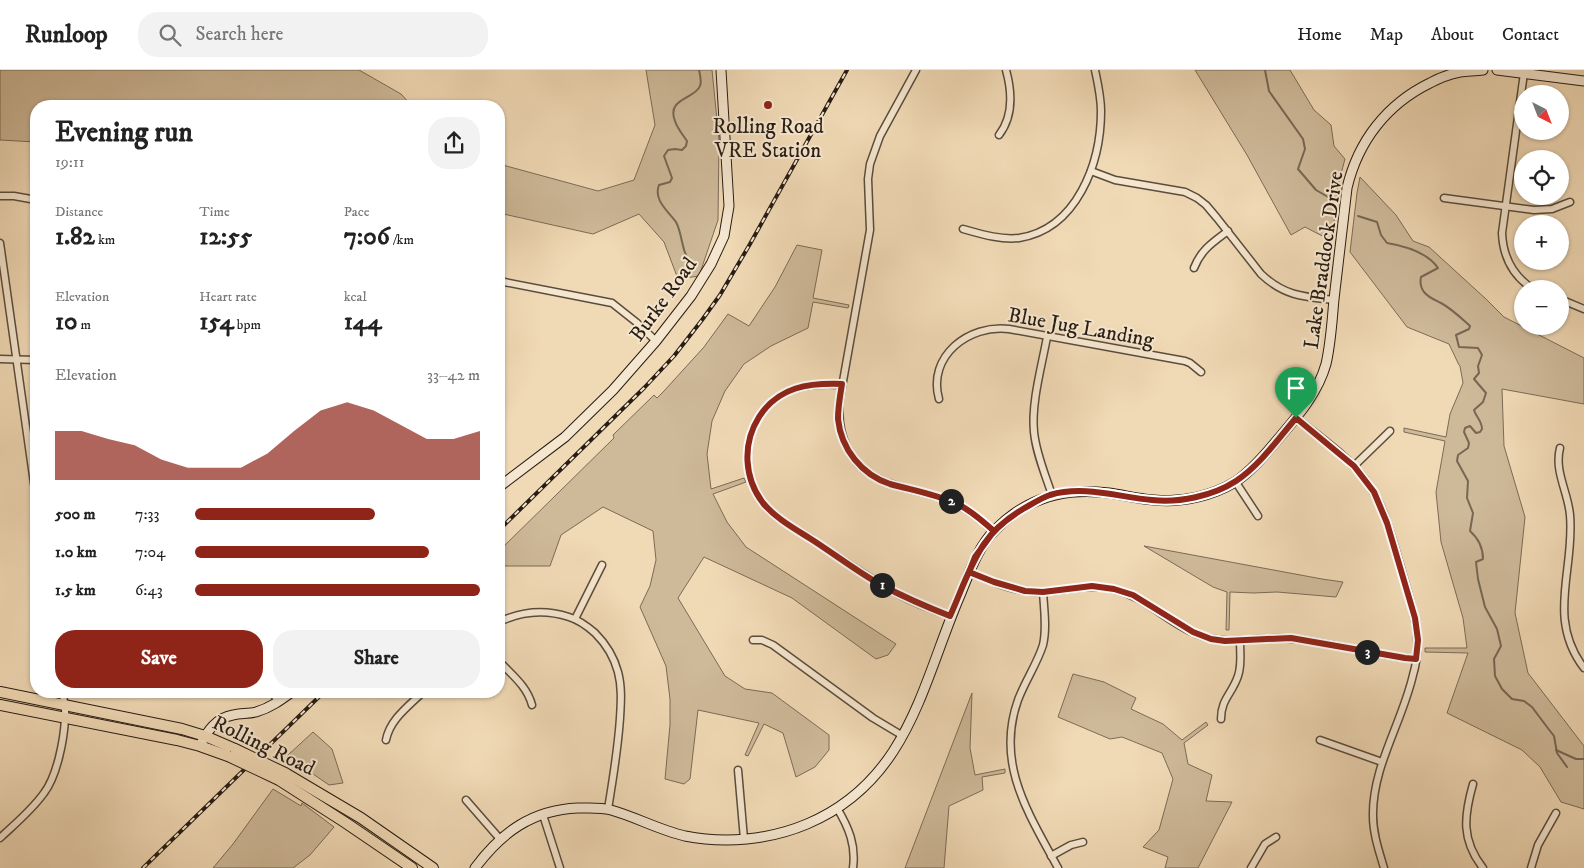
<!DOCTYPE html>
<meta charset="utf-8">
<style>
body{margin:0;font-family:"IM FELL DW Pica",serif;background:#f2f2f2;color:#222;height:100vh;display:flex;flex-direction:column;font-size:19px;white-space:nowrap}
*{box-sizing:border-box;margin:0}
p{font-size:16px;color:#767676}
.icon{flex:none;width:28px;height:28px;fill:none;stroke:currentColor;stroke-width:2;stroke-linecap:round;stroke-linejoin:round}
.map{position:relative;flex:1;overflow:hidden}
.sheet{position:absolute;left:30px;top:30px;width:475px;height:598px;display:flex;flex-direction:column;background:#fff;border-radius:20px;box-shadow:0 1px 4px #0004}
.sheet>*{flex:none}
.needle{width:32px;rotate:138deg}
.controls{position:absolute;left:1514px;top:15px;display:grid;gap:10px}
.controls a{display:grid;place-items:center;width:55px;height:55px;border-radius:50%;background:#fff;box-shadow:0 1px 4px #0004;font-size:25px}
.pin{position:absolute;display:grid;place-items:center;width:42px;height:42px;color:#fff;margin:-51px -21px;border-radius:50% 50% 50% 0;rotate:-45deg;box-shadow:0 0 5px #0007}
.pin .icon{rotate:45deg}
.km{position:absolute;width:25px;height:25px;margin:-12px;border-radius:50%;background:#222;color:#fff;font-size:14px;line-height:25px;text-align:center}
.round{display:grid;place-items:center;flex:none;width:52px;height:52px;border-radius:20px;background:#f2f2f2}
.summary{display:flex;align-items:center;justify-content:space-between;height:85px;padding:0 25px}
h1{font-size:28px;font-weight:700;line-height:38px}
.stats{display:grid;grid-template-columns:repeat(3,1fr);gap:8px;height:85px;padding:5px 25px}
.stats div{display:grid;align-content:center}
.stats b{font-size:25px;font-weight:700}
.stats small{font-size:14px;font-weight:400}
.stats p{font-size:14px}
.chart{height:140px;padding:10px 25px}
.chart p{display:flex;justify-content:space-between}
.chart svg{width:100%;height:90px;margin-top:5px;fill:#8f2418;opacity:.7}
.button{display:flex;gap:10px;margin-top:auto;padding:10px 25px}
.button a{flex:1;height:58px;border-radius:20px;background:#8f2418;color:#fff;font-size:20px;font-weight:700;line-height:58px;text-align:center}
.button a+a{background:#f2f2f2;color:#222}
ul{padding:0 25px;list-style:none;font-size:16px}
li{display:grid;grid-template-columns:80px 60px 1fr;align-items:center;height:38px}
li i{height:12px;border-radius:6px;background:#8f2418}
header{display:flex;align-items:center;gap:30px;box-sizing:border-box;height:70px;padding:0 25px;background:#fff;border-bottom:1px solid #e0e0e0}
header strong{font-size:24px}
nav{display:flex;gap:28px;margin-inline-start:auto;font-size:18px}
.search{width:350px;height:45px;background:#f2f2f2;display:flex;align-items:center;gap:12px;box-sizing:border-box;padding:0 18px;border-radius:20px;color:#767676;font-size:19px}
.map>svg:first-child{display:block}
.green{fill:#ceb999;stroke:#7b6b56}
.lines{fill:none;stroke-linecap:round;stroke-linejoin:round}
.stream{stroke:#776753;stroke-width:2}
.street-casing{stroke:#5a4c3c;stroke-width:9}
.secondary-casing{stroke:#281d13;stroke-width:11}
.primary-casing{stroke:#281d13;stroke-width:12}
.street{stroke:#f5e6cf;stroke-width:6}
.secondary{stroke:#f5e6cf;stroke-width:9}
.primary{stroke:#f0d9b5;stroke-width:10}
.rail-casing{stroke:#281d13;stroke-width:4}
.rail{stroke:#f5e6cf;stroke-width:2;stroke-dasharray:5.5;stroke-linecap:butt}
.primary-bridge-casing{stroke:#281d13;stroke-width:12;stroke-linecap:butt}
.primary-bridge{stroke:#f0d9b5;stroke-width:10}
.route-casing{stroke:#fff;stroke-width:10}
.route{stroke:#8f2418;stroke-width:6}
.poi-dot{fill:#8f2418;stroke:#f5e6cf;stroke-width:2}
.labels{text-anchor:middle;stroke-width:4;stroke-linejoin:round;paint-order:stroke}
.poi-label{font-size:21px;fill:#281d13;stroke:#f5e6cf}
.street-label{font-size:21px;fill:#281d13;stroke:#f5e6cf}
</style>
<header>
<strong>Runloop</strong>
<div class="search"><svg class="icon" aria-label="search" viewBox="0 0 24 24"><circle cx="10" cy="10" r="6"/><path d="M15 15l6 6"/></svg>Search here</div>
<nav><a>Home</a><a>Map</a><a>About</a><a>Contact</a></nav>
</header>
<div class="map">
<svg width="1584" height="798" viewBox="0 0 1584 798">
<rect width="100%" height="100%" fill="#f0d9b5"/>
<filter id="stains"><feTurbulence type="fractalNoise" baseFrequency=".004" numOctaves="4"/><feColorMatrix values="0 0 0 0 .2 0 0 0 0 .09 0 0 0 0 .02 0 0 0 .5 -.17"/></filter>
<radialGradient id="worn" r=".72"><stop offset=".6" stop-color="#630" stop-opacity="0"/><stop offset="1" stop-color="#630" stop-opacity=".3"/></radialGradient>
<g class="green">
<polygon points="0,0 359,0 401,24 412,36 36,36 36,72 0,70"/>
<polygon points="646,0 712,0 719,70 718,150 699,206 678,209 664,172 639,144 593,164 499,143 499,94 598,121 634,110 655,55"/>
<polygon points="1195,0 1290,0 1314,40 1331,55 1334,76 1345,89 1338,115 1332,171 1305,157 1291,165 1247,85"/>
<polygon points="1360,107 1396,145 1413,171 1429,177 1486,229 1504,247 1584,288 1584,334 1502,319 1504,376 1525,447 1515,543 1528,603 1584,676 1584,739 1561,732 1540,697 1522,680 1447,643 1468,583 1425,582 1425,578 1467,578 1463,548 1441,472 1436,422 1445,371 1404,362 1404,358 1446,367 1450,344 1463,313 1460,296 1459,295 1449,274 1407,257 1350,182 1357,123"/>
<polygon points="797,175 822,180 813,228 849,235 848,238 813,232 808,258 771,276 744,294 725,321 712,351 707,384 711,419 744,408 746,412 713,424 727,452 746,477 896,574 888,585 876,589 792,528 704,487 678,528 725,606 745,619 772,623 829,665 829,680 815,697 796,707 783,663 764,654 748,686 745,685 759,653 698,640 690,709 684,714 665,709 670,655 670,629 666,596 640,537 650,516 656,490 653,461 603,437 561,465 550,496 499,496 499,481 614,368 613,365 654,325 657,328 664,321 704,277 728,244 749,256 775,217"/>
<polygon points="1144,476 1322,509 1343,512 1336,527 1277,522 1253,523 1230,522 1229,560 1226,560 1227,522 1213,517"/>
<polygon points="1073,604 1104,612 1136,628 1131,639 1163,654 1182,670 1206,652 1208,655 1184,673 1188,694 1212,705 1206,731 1232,732 1198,798 1165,798 1168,787 1143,777 1159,760 1173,709 1162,683 1122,667 1110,669 1058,647"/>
<polygon points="972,623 970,678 975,705 1005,699 1005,703 982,707 983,720 949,736 944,798 905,798"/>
<polygon points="313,662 332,679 343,713 329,715 287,686"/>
<polygon points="273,719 301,736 302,733 334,757 310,785 293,798 213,798 233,774"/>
</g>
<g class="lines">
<g class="stream">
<polyline points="1265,0 1269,21 1303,69 1305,79 1298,99 1316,120 1335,131"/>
<path d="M1358,146L1377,152L1381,165L1387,173C1405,176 1427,182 1438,198L1421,207C1420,212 1421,218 1424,222C1429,228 1435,230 1441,233C1452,239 1461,248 1470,256L1469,259L1456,265L1459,277L1478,278L1482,285L1478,296L1479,303L1474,309L1486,323L1483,332L1474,340C1476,347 1482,351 1482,359L1480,362L1476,363L1470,356L1465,358L1464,362L1469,373L1468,378L1458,385L1457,391L1468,411L1467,428L1473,443L1470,461C1479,469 1483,477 1483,489L1476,492L1478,509L1485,537L1497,559L1501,576L1494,589L1495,606L1502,619L1512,629L1524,631L1532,637L1547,657L1554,666L1557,683L1567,697"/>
<path d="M690,193C681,181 683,165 676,152C668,141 653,130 659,115L670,112L672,108L664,86L668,80L675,79L682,80L686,76L687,71C683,65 677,58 675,51C666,28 695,29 700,16C702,11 700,5 699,0"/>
<polyline points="1556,680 1576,689 1584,689"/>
</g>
<g class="street-casing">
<g id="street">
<path d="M916,0L880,66L870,94L868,109L870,160L840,328C836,365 849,398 886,412C909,421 934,423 956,434C970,440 982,451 993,461"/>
<path d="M1524,3L1502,163C1503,187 1513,206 1533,219"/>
<path d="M999,65C1013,47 1012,22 1006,0"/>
<path d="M1091,101L1115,110L1185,122L1197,128L1206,135L1217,148L1261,204C1284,226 1304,227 1334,230"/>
<polyline points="0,126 14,126 36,130"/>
<polyline points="1444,128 1534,140 1552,139 1570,132"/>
<path d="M963,159C981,164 1000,170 1019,168C1077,159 1101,93 1101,41C1101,27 1098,14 1095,0"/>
<polyline points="0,173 36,427"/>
<path d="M1194,198C1201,180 1212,173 1228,161"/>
<polyline points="499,211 612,233 636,252 656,271"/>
<polyline points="1560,229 1584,239"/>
<path d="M1047,267C1042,295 1031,333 1034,362C1036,383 1045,404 1052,425"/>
<polyline points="0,289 36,290"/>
<path d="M842,315C809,313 779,316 759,347C742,373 744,408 763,433C775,449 795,458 811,469C840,488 868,508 898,524C915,533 933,540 950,546"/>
<path d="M939,329C927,286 969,254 1009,259L1185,291L1190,293L1201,302"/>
<path d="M1296,348C1320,367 1348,386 1366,411C1385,436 1392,469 1401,498C1407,520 1415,542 1417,564C1418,578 1417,592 1413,605C1402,653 1372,697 1373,746C1373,764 1379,781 1384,798"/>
<path d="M1560,378C1554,401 1568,422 1570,445C1575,500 1546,548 1584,598"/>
<polyline points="1354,396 1390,361"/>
<polyline points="1235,411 1258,446"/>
<path d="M969,502C991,511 1014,522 1038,522C1063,522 1087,513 1113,519C1147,527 1168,554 1199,565C1230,577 1262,565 1293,569C1335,573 1375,586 1416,589"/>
<path d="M1043,522C1044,539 1047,558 1043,575C1037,594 1025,611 1018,630C995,694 1029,744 1058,798"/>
<polyline points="575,549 602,495"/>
<path d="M499,552C522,541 544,539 569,547C579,550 587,556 595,563C606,574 614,587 618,602C622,617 621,632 620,648C618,678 613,709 608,739"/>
<polyline points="753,570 762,570 773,575 873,648 903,666"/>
<path d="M499,591C512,605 527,616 532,635"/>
<polyline points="272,621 278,632"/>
<path d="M1221,649C1221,629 1232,624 1238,606C1242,595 1240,582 1240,571"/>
<path d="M386,670C390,649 409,636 424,621"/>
<polyline points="1320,670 1382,692"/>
<polyline points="738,700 744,769"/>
<path d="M1473,714C1464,746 1461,770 1483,798"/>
<polyline points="466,730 500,769"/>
<path d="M837,738C849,758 856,775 853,798"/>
<polyline points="543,745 560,798"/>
<path d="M0,768C15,754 32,740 44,723C57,706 64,670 65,648C66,639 64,630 62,621"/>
<polyline points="1051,786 1071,775 1083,772"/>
<polyline points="1251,798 1265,774 1276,767"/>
<polyline points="1531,798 1538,775 1556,743"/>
</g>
</g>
<g class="secondary-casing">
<g id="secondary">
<polyline points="1497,0 1584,11"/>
<polyline points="499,417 565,367 613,320 656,271 691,226 711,194 724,166 729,136 721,0"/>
<path d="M200,676C207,661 216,648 233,645C240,643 248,644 256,642C270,638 281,630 293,621"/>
<path d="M475,798C502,762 532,740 578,738C589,738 600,737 611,740C636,747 659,760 685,766C725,774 769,770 807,754C909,711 922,613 961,523C970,501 978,477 995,460C1026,428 1065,417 1109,423C1124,425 1139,429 1154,430C1181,433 1212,426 1235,412C1250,402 1262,388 1273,375C1294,350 1317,326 1326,294C1331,272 1332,251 1334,229C1338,192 1343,155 1347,118C1358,71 1387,34 1430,13C1439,8 1450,4 1460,2C1467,1 1475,1 1483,0"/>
</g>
</g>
<g class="primary-casing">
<g id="primary">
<polyline points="0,622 182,659 205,666 235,679"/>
<polyline points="0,635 177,670 200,676 228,686"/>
<polyline points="285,703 361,748 433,798"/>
<polyline points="279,710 346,753 412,798"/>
</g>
</g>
<use href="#street" class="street"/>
<use href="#secondary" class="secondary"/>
<use href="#primary" class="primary"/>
<g class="rail-casing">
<g id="rail">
<polyline points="499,460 644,318 674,286 702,250 720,225 750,174 847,0"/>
<polyline points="143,798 325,621"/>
</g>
</g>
<use href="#rail" class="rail"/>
<g class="primary-bridge-casing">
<g id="primary-bridge">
<polyline points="235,679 285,703"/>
<polyline points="228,686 279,710"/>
</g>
</g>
<use href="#primary-bridge" class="primary-bridge"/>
</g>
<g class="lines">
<g class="route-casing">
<path id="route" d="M1296,348C1278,369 1260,395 1236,411C1213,426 1179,433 1152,430C1118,427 1084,415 1050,425C1041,428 1032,434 1023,439C1008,448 994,459 984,474C969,496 961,522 950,546C927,537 904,527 881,515C858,502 837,486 814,471C797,460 776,449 763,433C744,408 742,374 759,347C779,316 809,313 842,314C840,326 838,337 838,349C841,379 862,405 890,414C912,420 936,424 957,434C971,440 982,451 994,461L975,487L969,502L994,512L1025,521L1043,522L1092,516L1114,519L1133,525L1193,562L1211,569L1225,571L1291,568L1405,588L1416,589L1418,570L1415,548L1387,453L1374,422L1354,396L1296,348"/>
</g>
<use href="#route" class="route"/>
</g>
<circle class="poi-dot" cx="768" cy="35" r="5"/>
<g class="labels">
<g class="poi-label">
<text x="768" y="63">Rolling Road<tspan x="768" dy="24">VRE Station</tspan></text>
</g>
<g class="street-label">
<text transform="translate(1323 190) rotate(-82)" y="7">Lake Braddock Drive</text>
<text transform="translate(663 229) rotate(-54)" y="7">Burke Road</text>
<text transform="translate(1081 257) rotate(10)" y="7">Blue Jug Landing</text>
<text transform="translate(264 675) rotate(26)" y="7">Rolling Road</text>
</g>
</g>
<rect width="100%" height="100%" filter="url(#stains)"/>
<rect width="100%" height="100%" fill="url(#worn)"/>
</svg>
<div class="controls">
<a><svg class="needle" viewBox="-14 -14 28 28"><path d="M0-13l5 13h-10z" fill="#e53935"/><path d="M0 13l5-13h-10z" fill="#767676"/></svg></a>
<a><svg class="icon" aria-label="locate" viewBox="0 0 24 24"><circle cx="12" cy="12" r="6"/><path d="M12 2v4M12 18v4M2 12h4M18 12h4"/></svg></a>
<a>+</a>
<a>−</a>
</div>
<div class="pin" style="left:1296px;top:348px;background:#1e9e55"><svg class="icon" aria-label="arrive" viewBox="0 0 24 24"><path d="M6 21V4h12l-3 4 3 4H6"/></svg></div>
<b class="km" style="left:882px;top:515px">1</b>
<b class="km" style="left:951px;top:431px">2</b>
<b class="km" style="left:1367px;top:582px">3</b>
<section class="sheet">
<div class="summary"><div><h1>Evening run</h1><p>19:11</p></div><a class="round"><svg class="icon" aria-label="share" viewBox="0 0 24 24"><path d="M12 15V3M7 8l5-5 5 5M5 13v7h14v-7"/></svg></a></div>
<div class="stats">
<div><p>Distance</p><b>1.82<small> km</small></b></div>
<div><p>Time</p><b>12:55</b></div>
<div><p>Pace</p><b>7:06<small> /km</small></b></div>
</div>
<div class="stats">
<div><p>Elevation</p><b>10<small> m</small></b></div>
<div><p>Heart rate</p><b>154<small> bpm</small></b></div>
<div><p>kcal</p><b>144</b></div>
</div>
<div class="chart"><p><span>Elevation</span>33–42 m</p>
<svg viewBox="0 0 160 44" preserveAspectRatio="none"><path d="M0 44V20L10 20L20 24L30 27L40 34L50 38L60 38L70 38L80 31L90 20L100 10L110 6L120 10L130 17L140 24L150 24L160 20V44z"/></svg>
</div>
<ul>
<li><b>500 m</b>7:33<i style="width:63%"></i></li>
<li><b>1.0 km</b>7:04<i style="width:82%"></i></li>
<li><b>1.5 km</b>6:43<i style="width:100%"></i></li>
</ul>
<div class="button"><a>Save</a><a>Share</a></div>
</section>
</div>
